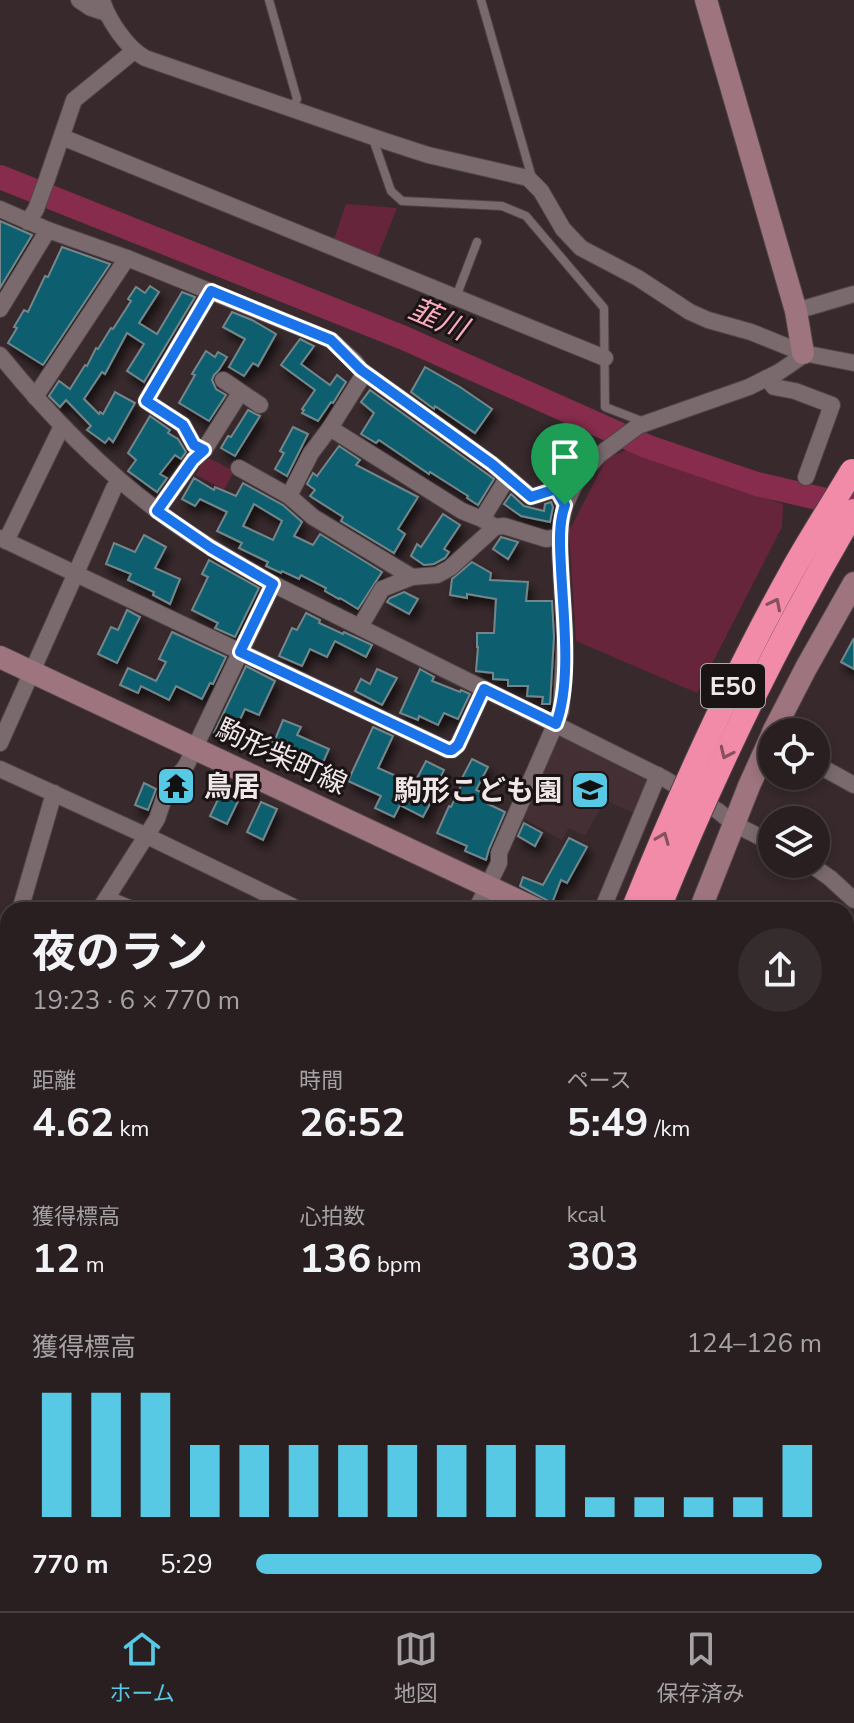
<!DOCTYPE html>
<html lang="ja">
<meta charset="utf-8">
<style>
body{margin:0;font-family:"Nunito Sans","Noto Sans JP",sans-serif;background:#352c2e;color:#f1f3f6;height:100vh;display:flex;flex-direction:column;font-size:30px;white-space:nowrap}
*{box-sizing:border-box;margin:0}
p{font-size:26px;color:#a5a2a5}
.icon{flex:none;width:44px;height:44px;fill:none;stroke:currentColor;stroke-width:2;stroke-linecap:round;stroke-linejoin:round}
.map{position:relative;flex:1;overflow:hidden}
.side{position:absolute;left:0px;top:902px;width:854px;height:710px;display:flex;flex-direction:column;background:#291f21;border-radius:24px 24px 0 0;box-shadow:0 4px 12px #0003,0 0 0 2px #453d3f}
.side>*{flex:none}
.fabs{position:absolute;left:758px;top:718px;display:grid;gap:16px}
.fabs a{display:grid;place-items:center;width:72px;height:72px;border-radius:50%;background:#291f21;box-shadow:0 4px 12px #0003,0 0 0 2px #453d3f;font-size:40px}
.pin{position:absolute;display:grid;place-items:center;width:68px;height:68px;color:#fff;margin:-82px -34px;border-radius:50% 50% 50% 0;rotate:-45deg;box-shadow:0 0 8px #0007}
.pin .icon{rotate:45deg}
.round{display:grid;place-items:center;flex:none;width:84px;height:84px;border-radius:42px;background:#352c2e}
.overview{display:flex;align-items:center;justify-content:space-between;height:136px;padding:0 32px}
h1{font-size:44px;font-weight:700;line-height:60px}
.figures{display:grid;grid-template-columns:repeat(3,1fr);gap:12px;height:136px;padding:8px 32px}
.figures div{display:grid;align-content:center}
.figures b{font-size:40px;font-weight:700}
.figures small{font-size:22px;font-weight:400}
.figures p{font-size:22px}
.chart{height:224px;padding:16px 32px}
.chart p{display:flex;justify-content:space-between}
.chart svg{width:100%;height:144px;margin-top:8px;stroke:#58c9e4;stroke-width:6}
ul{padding:0 32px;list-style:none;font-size:26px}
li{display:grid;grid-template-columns:128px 96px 1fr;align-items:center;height:60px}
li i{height:20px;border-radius:10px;background:#58c9e4}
.menu{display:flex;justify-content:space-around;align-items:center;height:112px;border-top:2px solid #453d3f;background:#291f21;font-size:22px;color:#a5a2a5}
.menu a{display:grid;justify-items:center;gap:4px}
.menu .selected{color:#58c9e4}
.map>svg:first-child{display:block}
.built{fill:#442f34}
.cemetery{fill:url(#cemetery-stones)}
.green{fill:#67253b}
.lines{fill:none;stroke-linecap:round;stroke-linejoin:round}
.river{stroke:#872c4c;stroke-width:24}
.building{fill:#0d5f70;stroke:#74868a;stroke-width:2;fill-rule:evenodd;filter:url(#shadow)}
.lane-casing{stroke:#504448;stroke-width:10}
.street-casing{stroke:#504448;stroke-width:18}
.secondary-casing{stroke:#504448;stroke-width:24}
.highway-casing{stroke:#504448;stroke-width:26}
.lane{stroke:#7a6a6d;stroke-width:8}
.street{stroke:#7a6a6d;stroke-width:16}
.secondary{stroke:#9e747e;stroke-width:22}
.highway{stroke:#f18ba7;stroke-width:24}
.highway-bridge-casing{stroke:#504448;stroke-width:26;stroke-linecap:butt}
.highway-bridge{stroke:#f18ba7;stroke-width:24}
.oneway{stroke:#86505e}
.route-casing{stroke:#fff;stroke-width:16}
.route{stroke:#1a73e8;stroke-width:10}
.labels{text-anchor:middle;stroke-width:6;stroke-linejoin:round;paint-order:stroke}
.shield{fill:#1a1415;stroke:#b0a8a9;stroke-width:2}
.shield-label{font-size:26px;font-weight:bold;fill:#f0e7e9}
.street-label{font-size:28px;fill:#f0e7e9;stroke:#1a1415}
.poi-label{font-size:28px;font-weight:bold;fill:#f0e7e9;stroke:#1a1415;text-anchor:start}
.water-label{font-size:30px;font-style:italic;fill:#f8aabe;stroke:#1a1415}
</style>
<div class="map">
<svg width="854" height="1611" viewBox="0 0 854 1611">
<defs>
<pattern id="cemetery-stones" width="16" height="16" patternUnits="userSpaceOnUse" patternTransform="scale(2)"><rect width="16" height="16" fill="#67253b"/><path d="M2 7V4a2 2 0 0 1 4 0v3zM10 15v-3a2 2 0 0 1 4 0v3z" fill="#7d4557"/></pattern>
<filter id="shadow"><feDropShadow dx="4" dy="7" stdDeviation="4" flood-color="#0009"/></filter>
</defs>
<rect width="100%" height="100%" fill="#37292c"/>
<polygon class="built" points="561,733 650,780 634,813 605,800 585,836 569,828 562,840 522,818"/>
<polygon class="cemetery" points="846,1271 854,1278 854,1324 846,1330"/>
<g class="green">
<polygon points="346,204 397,208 377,258 334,239"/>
<polygon points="627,450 783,504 782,527 697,693 576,641 569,531 607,458"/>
<polygon points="205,456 234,471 224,490 196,475"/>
</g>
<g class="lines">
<polyline class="river" points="0,177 404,338 646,446 757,484 852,506"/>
</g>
<g class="building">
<polygon points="0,221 32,235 0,288"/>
<polygon points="62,247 110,264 43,365 8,343 17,328 14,327 24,310 28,312 45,276 48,277"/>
<polygon points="150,286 159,292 139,323 157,334 182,292 195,297 144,382 127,371 144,344 127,333 105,374 102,372 84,399 99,414 100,412 103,414 115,392 135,403 113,442 109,438 105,443 87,430 91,426 66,400 60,407 49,396 59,381 70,389 85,365 87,366 96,348 98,349 111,328 113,329 131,301 128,299 136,287 145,293"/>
<polygon points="232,312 252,320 276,334 258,366 253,363 244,376 229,367 245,339 223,327"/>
<polygon points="300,339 314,346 301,364 330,385 337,375 346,382 333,403 331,402 318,421 302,413 304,410 302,409 315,390 281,365"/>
<polygon points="206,351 215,357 218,352 227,357 219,370 214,375 212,380 216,389 226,395 209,421 179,403 195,375 192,374"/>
<polygon points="425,367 460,387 492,409 475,433 435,406 434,409 411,392"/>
<polygon points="370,390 494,479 478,505 467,498 468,496 430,472 429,474 379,440 376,443 361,434 374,413 361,402"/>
<polygon points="248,410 260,416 235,456 221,448 228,436 231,437"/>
<polygon points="150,416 170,430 168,433 178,439 186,452 181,459 175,455 160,474 167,478 157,492 128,471 136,460 128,453"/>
<polygon points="293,427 308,434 287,476 275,469 284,453 280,451"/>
<polygon points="339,446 360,460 356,465 418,497 398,529 405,534 394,553 341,521 343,517 310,496 315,490 307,484 313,473 317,476"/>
<path d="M194,478L214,490L215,487L236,496L243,483L283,505L302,522L294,536L313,545L320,534L382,572L358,609L340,598L339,599L325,591L326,588L301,575L299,579L282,571L281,573L266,566L268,562L239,548L242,543L217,531L227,512L200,499L195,506L182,499ZM254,504L282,521L273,540L243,526Z"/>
<polygon points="511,494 524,506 544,511 545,504 551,502 553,507 550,522 521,516 504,504"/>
<polygon points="443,514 460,525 444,549 449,552 445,558 434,564 424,565 411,556 417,544 421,547"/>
<polygon points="144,535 166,547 155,568 180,579 170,604 153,595 154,592 128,580 131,574 106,564 114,543 135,552"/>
<polygon points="501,537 518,542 508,559 493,549"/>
<polygon points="209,560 259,588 235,637 215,628 218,623 192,610 208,577 202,574"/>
<polygon points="472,562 491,573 490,580 528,582 526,601 552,601 554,637 550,704 542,704 543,697 527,696 528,686 508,686 508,680 493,679 493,673 476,671 478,647 477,647 477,633 494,633 496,599 467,594 467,598 450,595 452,579"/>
<polygon points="404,592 418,599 409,614 387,602 390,598"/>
<polygon points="127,610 140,617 117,663 98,654 111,627 118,630"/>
<polygon points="306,613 320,620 319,623 343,634 344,632 372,645 366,657 335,641 327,657 310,649 302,666 279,656 292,628 297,630"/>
<polygon points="172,632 226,657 213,684 210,683 202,699 176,686 169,700 141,686 138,693 120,685 128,668 156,681 166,662 159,659"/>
<polygon points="854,638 854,669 841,662"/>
<polygon points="246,666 275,681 259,715 245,709 230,740 214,733"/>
<polygon points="377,669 397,678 382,705 355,691 361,679 370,684"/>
<polygon points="420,669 434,677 432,681 460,692 461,690 470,694 458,719 444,713 438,725 419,716 418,720 400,713"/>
<polygon points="283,720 301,727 297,735 329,749 321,767 290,754 287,761 252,747 257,736 274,742"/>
<polygon points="373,727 393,736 378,768 414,784 426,761 444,770 431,796 433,798 423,817 400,805 394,817 375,808 381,796 348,781"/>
<polygon points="472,759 488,767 476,790 489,796 486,803 505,812 489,849 486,860 465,851 467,846 437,833 449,806 451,807 464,779 462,778"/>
<polygon points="144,783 156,789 148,810 135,805"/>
<polygon points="222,791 239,799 227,824 210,816"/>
<polygon points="261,802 277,809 263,840 247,832"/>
<polygon points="524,823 542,833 535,846 518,836"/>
<polygon points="569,838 587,847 567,883 561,880 552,903 520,886 523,877 543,885"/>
</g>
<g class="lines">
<g class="lane-casing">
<g id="lane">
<polyline points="269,0 297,99 293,108"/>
<polyline points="481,0 532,178"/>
<polyline points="373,139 391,191 402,201 502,206 526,216 604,308 605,407 644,422"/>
<polyline points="456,297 477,242"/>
<polyline points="846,933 854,921"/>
<polyline points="44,1604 46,1611"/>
<polyline points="178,1611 199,1604"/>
</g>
</g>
<g class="street-casing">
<g id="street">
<polyline points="79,0 91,8 106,13"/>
<path d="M102,0C108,20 127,48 145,58L379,139L428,155L528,178L541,191L563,229L581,248L638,278L690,312L708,320L751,332L803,353L854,363"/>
<polyline points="62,137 605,358"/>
<polyline points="0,209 48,230 127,258 331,340 355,362 364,374 330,428 311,453 289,496"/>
<polyline points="28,222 36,209 47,179 74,100 134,51"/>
<polyline points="0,309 48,230"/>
<polyline points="796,311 854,294"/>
<path d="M0,355C47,413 98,466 158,511C194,539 234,561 273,584L665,779L718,811L734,824L772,843"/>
<polyline points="361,370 492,464 508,477 482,519"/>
<polyline points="767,378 774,387 795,391 832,405 806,477"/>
<polyline points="223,380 260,405"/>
<polyline points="35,397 127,258"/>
<polyline points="330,428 462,511 482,519 495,527"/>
<polyline points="204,450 194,445 183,425 146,401 211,291"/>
<polyline points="239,468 289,496 313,517 412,577 382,589 360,627"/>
<polyline points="508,477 531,497 556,489 565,505"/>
<polyline points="157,511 193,460 204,450 240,393"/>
<polyline points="0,538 448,750 452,750 458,745 484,689"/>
<polyline points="6,541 62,426"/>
<polyline points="412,577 437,575 450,568 495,527 504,526 546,539 560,537"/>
<polyline points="0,743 114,488 120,481"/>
<polyline points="816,764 854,785"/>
<polyline points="0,769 147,836 300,910"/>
<polyline points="810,864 830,878 854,900"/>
<polyline points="107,899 134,910"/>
<polyline points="20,910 54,793"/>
<polyline points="99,910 157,819 169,783 183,770 187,764 273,584"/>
<polyline points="476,910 499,863 499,853 561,711 565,637 560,552 561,523 565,505 574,486 588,467 599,455 638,426 749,387 779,372 798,359 803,353"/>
<polyline points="602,910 658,775"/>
<polyline points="0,982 8,954"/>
<polyline points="0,994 8,996"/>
<polyline points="0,1053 8,1042"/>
<polyline points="0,1103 8,1109"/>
<polyline points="0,1161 8,1151"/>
<polyline points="846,1181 854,1171"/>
<polyline points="1,1283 8,1304"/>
<polyline points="0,1325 8,1321"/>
<polyline points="846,1395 854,1385"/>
<polyline points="846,1426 854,1431"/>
<polyline points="846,1560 854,1551"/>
<polyline points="111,1604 114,1611"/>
<polyline points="529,1604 530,1611"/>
<polyline points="313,1611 315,1604"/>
<polyline points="383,1611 385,1604"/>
<polyline points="785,1611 790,1604"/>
</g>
</g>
<g class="secondary-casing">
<g id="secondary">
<polyline points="706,0 796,311 803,353"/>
<polyline points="0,657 538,910"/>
<polyline points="773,732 806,668 854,583"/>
<polyline points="700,910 749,786 772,735"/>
<polyline points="846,1091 854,1097"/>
<polyline points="0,1510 8,1508"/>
<polyline points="846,1529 854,1519"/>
</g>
</g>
<g class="highway-casing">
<g id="highway">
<polyline points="415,1611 417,1604"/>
<polyline points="439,1611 441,1604"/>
</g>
</g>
<use href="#lane" class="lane"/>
<use href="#street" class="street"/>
<use href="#secondary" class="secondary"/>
<use href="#highway" class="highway"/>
<g class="highway-bridge-casing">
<g id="highway-bridge">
<path d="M633,910C680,794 731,680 792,571C811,537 832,505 852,471"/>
<path d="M658,910C714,772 778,639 854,511"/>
</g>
</g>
<use href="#highway-bridge" class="highway-bridge"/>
</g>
<defs><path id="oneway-chevron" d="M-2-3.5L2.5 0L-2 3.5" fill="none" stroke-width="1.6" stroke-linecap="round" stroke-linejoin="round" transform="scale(2)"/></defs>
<g class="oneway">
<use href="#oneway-chevron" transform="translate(775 604) rotate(-63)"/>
<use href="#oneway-chevron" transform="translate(726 753) rotate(115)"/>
<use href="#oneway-chevron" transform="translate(663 838) rotate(-68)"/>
</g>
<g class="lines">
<g class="route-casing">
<path id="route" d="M211,291L331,340L361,370L492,464L531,497L556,489L565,505C558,525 560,547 561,568C563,613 572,682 556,724L484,689L458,745L452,750H448L240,652L273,584L211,548L157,511L193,460L204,450L194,445L183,425L146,401Z"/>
</g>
<use href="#route" class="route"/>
</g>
<defs>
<g id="temple-square" transform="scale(2)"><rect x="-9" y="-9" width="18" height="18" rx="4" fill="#58c9e4" stroke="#1a1415"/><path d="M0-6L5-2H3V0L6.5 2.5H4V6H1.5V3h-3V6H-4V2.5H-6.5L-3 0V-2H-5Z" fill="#111"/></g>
<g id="school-square" transform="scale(2)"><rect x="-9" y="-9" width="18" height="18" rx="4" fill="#58c9e4" stroke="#1a1415"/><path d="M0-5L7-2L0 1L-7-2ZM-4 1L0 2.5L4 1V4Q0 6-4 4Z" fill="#111"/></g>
</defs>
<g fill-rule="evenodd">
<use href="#temple-square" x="176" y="786"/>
<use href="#school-square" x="590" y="790"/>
</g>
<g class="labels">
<rect class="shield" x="701" y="664" width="64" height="44" rx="6"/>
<g class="shield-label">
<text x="733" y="695">E50</text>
</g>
<g class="street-label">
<text transform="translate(282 756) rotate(25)" y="10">駒形柴町線</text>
</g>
<g class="poi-label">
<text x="204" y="796">鳥居</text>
<text x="562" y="800" text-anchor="end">駒形こども園</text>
</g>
<g class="water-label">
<text transform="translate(438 319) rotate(23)" y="10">韮川</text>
</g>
</g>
</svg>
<div class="fabs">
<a><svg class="icon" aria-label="locate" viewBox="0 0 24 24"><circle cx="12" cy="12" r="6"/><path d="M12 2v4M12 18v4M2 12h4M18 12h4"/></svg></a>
<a><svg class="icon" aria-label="layers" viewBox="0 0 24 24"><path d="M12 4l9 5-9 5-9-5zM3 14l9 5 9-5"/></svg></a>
</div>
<div class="pin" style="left:565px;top:505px;background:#1e9e55"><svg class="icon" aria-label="arrive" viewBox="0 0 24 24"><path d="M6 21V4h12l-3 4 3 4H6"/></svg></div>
<section class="side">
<div class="overview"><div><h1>夜のラン</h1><p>19:23 · 6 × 770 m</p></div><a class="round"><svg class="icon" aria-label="share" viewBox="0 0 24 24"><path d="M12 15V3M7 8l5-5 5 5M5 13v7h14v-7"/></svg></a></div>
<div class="figures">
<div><p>距離</p><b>4.62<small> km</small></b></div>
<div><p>時間</p><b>26:52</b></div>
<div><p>ペース</p><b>5:49<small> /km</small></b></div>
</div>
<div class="figures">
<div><p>獲得標高</p><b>12<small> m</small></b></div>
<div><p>心拍数</p><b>136<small> bpm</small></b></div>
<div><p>kcal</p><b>303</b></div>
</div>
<div class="chart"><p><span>獲得標高</span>124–126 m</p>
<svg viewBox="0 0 160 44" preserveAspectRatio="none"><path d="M5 44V6M15 44V6M25 44V6M35 44V22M45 44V22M55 44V22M65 44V22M75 44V22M85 44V22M95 44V22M105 44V22M115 44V38M125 44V38M135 44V38M145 44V38M155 44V22"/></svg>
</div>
<ul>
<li><b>770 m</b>5:29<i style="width:100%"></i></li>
</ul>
</section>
</div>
<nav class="menu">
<a class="selected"><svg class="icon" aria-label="home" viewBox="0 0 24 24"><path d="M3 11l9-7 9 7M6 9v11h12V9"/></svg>ホーム</a>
<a><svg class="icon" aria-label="map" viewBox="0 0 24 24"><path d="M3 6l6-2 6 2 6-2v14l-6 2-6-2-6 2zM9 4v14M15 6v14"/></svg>地図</a>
<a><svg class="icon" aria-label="saved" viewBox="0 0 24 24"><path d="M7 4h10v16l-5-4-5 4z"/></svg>保存済み</a>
</nav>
